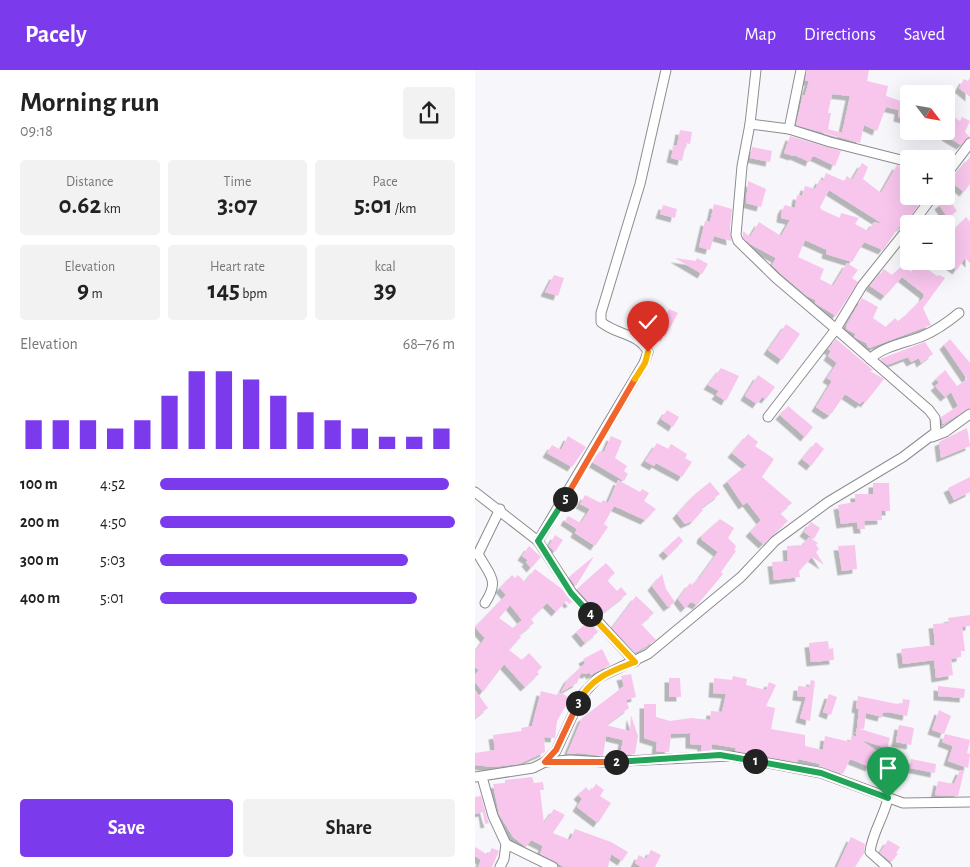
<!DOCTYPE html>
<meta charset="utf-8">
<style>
body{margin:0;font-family:"Alegreya Sans",sans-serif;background:#f2f2f2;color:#222;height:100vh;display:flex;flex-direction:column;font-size:19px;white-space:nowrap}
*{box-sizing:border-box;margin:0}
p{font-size:16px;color:#767676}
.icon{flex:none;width:28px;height:28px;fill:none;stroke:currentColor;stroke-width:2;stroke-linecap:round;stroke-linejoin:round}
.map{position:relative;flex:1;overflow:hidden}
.sheet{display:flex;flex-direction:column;background:#fff;width:475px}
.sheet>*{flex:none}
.needle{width:32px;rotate:121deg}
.fabs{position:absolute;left:425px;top:15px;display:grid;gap:10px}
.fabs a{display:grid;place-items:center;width:55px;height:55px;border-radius:5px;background:#fff;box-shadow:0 5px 20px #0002;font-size:25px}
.pin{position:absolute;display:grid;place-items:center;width:42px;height:42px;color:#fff;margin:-51px -21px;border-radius:50% 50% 50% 0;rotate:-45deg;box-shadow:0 0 5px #0007}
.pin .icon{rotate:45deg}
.km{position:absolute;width:25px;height:25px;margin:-12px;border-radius:50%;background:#222;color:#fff;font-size:14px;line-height:25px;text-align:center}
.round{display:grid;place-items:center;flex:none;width:52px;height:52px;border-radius:5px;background:#f2f2f2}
.head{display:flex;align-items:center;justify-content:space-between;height:85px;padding:0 20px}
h1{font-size:28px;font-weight:700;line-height:38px}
.metrics{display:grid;grid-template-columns:repeat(3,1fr);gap:8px;height:85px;padding:5px 20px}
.metrics div{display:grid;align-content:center;border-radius:5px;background:#f2f2f2;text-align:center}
.metrics b{font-size:25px;font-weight:700}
.metrics small{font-size:14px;font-weight:400}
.metrics p{font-size:14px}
.chart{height:140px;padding:10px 20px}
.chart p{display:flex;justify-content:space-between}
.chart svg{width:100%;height:90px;margin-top:5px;stroke:#7c3aed;stroke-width:6}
.button{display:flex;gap:10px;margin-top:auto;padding:10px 20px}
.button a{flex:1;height:58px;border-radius:5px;background:#7c3aed;color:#fff;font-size:20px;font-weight:700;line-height:58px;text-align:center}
.button a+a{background:#f2f2f2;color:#222}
ul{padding:0 20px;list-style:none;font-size:16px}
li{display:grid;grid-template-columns:80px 60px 1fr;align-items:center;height:38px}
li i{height:12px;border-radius:6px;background:#7c3aed}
header{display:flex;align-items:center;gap:30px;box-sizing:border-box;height:70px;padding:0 25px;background:#7c3aed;color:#fff}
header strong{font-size:24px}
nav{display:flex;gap:28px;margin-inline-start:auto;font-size:18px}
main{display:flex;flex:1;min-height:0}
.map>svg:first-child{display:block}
.building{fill:#f8c5ed;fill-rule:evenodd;filter:url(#shadow)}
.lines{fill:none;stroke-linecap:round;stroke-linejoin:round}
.minor-casing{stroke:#8d8d90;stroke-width:11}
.minor{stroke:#fff;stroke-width:9}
.split-1-casing{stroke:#fff;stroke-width:10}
.split-2-casing{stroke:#fff;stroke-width:10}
.split-3-casing{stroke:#fff;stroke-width:10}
.split-4-casing{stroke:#fff;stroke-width:10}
.split-5-casing{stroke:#fff;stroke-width:10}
.split-6-casing{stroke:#fff;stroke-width:10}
.split-7-casing{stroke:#fff;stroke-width:10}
.split-1{stroke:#22a559;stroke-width:6}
.split-2{stroke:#22a559;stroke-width:6}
.split-3{stroke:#f0652b;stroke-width:6}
.split-4{stroke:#f5b400;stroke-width:6}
.split-5{stroke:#22a559;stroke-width:6}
.split-6{stroke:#f0652b;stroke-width:6}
.split-7{stroke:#f5b400;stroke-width:6}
</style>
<header>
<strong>Pacely</strong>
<nav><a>Map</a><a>Directions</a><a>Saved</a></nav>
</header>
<main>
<section class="sheet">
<div class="head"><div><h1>Morning run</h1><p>09:18</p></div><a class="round"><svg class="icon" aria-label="share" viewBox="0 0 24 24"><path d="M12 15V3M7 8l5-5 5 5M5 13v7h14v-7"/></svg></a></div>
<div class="metrics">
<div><p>Distance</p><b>0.62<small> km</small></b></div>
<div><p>Time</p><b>3:07</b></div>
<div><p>Pace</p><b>5:01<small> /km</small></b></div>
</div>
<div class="metrics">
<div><p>Elevation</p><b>9<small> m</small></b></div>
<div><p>Heart rate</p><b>145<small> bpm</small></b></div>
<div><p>kcal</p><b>39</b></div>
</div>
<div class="chart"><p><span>Elevation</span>68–76 m</p>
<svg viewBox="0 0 160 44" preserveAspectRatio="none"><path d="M5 44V30M15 44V30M25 44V30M35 44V34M45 44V30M55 44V18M65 44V6M75 44V6M85 44V10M95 44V18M105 44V26M115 44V30M125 44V34M135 44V38M145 44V38M155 44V34"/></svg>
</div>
<ul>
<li><b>100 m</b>4:52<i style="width:98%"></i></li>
<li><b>200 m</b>4:50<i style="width:100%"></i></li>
<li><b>300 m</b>5:03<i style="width:84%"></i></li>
<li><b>400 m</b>5:01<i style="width:87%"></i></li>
</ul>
<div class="button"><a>Save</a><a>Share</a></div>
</section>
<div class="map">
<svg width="495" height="797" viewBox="0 0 495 797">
<defs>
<filter id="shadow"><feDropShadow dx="-4.5" dy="4.5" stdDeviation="0" flood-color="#0004"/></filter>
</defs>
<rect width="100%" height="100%" fill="#f7f6fa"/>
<g class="building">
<path d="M332,0H394L392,11L413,16L411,26L434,34V50L423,47L424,40L411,37L402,61L389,55L385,73L321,55L328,25H330L334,11H330ZM357,24L375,26L367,63L353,59L356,43H353Z"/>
<polygon points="495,7 495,27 484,18 489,9 493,11"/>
<polygon points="475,44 485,51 487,47 495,51 490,62 495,67 486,75 471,66 471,50"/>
<polygon points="205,60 217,62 215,74 211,73 207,91 196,88 199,75 202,76"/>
<polygon points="315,66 366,81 360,96 341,87 337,87 335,92 319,85 318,86 309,83"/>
<polygon points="277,77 297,81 295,92 275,88"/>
<polygon points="495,87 495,114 489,122 475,111"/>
<path d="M387,93L393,97L388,109L406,123L422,95L434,101V126H450L432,151L426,157L425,155L408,180L389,172L377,192L351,184L352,180L330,170L323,187L349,199L345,209L358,216L372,193L383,200L377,208L383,212L361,246L340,233V230L332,226L305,203L297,195L301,188L275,174L268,168V161L275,167L284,152L306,166L315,150L306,148L307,140L310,135L320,138L322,125L327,126L330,116L340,119L345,109L348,111L351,103L369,111L372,106L377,110ZM354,120L408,154L399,152L393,161L380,154L384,148L366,143L365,148L347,140L345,137Z"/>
<polygon points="273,111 291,119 286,137 271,133"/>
<polygon points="473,128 482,141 473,148 464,135"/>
<polygon points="239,134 257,139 255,157 256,171 239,166 235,180 224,177 230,151 235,152"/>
<polygon points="188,135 202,139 200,148 185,144"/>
<polygon points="491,147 495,152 495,193 490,188 482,200 471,192 471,168"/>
<polygon points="200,188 221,191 222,188 233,194 227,204"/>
<polygon points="444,193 462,206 464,205 470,208 448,238 456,255 394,278 391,273 379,267 381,264 371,259 372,254 387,228 403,237 398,248 411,257 420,248 423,251 432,244 448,228 449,224 427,207 410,226 395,216 409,199 417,205 429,194 437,203"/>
<polygon points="79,205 89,208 83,226 70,222"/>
<polygon points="194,239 203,243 190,267 183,262"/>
<polygon points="311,254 325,264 307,290 293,280"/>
<polygon points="361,269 398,300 395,301 409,309 390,333 388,331 385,334 370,324 357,343 353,345 341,337 357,311 352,308 362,293 353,286 356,281 353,279"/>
<polygon points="475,269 495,293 495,338 468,354 466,347 483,336 476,322 470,327 460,316 464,313 461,309 470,300 482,316 492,309 469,275"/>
<polygon points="450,272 458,284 446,293 444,288 436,292 433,287 412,295 405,289"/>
<polygon points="246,298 264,306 251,331 241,325 244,321 233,315"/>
<polygon points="283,305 300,317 291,329 287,327 282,334 270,326"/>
<polygon points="313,336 338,357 330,367 305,345"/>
<polygon points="192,340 204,347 198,357 186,349"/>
<polygon points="492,358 495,376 466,388 464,372"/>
<polygon points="273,364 283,372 280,376 299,389 287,407 317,433 305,443 313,451 288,474 275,462 286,450 272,432 268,435 252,411 272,395 257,383"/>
<polygon points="93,366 111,377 97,397 72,383 77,375 86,380"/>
<polygon points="136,366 147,371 140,388 152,396 149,401 153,404 149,411 117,392 123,383 126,381 129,382"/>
<polygon points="341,372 349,379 336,396 327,389"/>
<polygon points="182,373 193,379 196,374 212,384 210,388 217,392 207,407 181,393 179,396 170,391"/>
<polygon points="495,407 495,422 479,430 473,418"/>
<polygon points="143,410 165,422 167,419 174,423 169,431 181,439 170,450 139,436 129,454 133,457 120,476 100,463 102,459 90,451 93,446 106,453 115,439 105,434 110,425 126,433 128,430 133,433"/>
<polygon points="235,412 245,424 226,438 228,440 219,450 210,454 202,444 219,425"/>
<polygon points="398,413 414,413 415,441 406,441 407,450 389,451 390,459 383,459 382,452 366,454 363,435 380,432 380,424 398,424"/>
<polygon points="245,449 259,458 253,468 261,476 259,480 261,481 246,502 248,504 222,535 216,532 210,538 203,529 215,513 217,515 225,507 243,482 226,469 227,465"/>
<polygon points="336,452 345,458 339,469 329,462"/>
<polygon points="80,465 88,470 80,482 74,476"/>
<polygon points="204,466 208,471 193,486 188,481"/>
<polygon points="334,467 343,473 341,475 344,479 341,482 349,495 337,487 324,501 325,507 299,510 297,492 313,491 312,476 328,475"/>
<polygon points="380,475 382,499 367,501 363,476"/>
<polygon points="54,476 66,487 56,498 51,492 53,490 47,486"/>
<polygon points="118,487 118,488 101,516 94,507"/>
<polygon points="131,493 140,503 132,510 142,521 146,517 152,524 125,545 102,519"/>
<path d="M60,499L87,519L97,532L94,534L91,531L81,542L72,533L56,549L59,553L44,565L46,567L34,580L47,590L54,583L67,597L62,602L64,604L50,617L29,594L8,622L0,612V605L4,600L0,597V582L10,568L0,557L31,525L25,518L37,505L40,508L43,505L50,512ZM35,535L47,550L38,558L24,548Z"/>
<polygon points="187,504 191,519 200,532 193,537 177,516"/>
<polygon points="161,526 179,543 166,554 181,570 160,583 137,558"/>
<polygon points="495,545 495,556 487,557 490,581 486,581 486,587 476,589 478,605 461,608 459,590 428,594 426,579 460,575 458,554 474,553 473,548"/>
<polygon points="114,551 123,562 110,573 101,562"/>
<polygon points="353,571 354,579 358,578 359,590 336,592 334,573"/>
<polygon points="127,579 135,595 116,605 114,602 112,604 106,603 102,613 86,622 93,609 110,593 108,589"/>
<polygon points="156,604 161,627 151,630 154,638 131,655 155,661 156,645 163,666 160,684 145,685 148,670 131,666 128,686 103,683 92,684 107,648 149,616 146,606"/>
<polygon points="258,606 272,609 271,615 291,620 294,612 301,615 291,636 300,638 296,659 330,665 330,676 348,680 350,666 375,672 377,665 381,667 382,658 415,668 412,678 386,670 426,698 421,705 398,689 395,697 375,689 368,704 344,696 345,694 323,689 322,692 260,681 261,678 237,674 236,681 226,681 227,675 215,674 215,663 196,664 194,682 181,681 182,672 169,668 169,634 181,634 181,647 195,651 216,648 235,650 236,641 247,642 251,624 238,623 239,608 257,610"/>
<polygon points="194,608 205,608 206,627 194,627"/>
<polygon points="336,610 340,611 335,651 325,648 331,627 322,626 323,616 334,617"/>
<polygon points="463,616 490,619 489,628 463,626"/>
<polygon points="0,620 13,638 0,648"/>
<polygon points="66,621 82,625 84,622 95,628 82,651 80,668 69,667 70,682 44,694 18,697 0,695 0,683 20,680 18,665 47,661 46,658 57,656"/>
<polygon points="354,624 362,627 356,645 348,642"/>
<polygon points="383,626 427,635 428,629 435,630 432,646 413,642 408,643 407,647 391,643 389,659 382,658 384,639 381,638"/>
<polygon points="464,640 476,646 469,664 457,660"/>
<polygon points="424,655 439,658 436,675 421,672"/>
<polygon points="470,664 495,670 492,683 495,684 493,698 473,691 478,676 467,672"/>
<polygon points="436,689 461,694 460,703 435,698"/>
<polygon points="485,700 489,701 483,726 460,725 463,711 479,714"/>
<polygon points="57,707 59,713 68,712 69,720 65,720 69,753 79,739 90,745 78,763 95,770 100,759 136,772 153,782 147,791 136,784 133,797 89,797 65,784 68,776 56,770 51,777 38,767 24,744 18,714 30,713 30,710"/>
<polygon points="121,714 129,720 125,726 136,733 123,753 102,737 107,729 103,725 111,717 115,722"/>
<polygon points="6,726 12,748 14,753 10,754 8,742 0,744 0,727"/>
<polygon points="376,767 390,774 389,783 380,797 362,797"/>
<polygon points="413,770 425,777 421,783 423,784 416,792 405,783"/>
<polygon points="0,777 13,785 17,778 24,781 17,797 3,797 6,790 0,786"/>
<polygon points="176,780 186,785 180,797 166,797 160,793 164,785 171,789"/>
</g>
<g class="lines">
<g class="minor-casing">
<g id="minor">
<polyline points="281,0 275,54 267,96 261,165 263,171 301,208 361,259 293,347"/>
<polyline points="275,54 314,59 355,72 434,92"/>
<polyline points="314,59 326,0"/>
<polyline points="471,105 495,73"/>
<polyline points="437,154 458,126"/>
<path d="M395,289C408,276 431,273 448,266C462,260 473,252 484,243"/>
<polyline points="457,367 470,362 495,344"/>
<polyline points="0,422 63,471"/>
<path d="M10,533C25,510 15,506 3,484L25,439"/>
<path d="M160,592L97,523L63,471L169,293L173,282C164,263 141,265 126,252V243L165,114L191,0"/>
<polyline points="70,692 95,690 129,692 255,686 346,703 428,733 495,732"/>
<polyline points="0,707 58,698 70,692 81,681 107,625 123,608 173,584 266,507 300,471 353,432 428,387 461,362 460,348 454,340 361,259 387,216 434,157"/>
<polyline points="7,707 18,746 31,774 29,789 25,797"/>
<polyline points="31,774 78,797"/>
<path d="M412,797L395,782C397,763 409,747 413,728"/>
</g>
</g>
<use href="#minor" class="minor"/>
</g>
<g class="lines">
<g class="split-1-casing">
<polyline id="split-1" points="280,691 346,703 413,728"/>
</g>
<g class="split-2-casing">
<polyline id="split-2" points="141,692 245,685 280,691"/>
</g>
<g class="split-3-casing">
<polyline id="split-3" points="103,633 81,680 70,692 141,692"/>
</g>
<g class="split-4-casing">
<path id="split-4" d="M103,633C115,608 136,601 160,592L115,544"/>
</g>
<g class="split-5-casing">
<polyline id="split-5" points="90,429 63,471 96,523 115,544"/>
</g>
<g class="split-6-casing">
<polyline id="split-6" points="90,429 160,309"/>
</g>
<g class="split-7-casing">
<polyline id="split-7" points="160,309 170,293 173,282"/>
</g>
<use href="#split-1" class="split-1"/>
<use href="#split-2" class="split-2"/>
<use href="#split-3" class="split-3"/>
<use href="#split-4" class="split-4"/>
<use href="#split-5" class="split-5"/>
<use href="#split-6" class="split-6"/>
<use href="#split-7" class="split-7"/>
</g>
</svg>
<div class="fabs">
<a><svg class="needle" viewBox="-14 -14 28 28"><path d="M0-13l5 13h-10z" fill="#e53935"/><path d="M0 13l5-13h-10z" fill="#767676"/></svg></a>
<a>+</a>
<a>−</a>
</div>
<div class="pin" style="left:413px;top:728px;background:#1e9e55"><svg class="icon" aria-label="arrive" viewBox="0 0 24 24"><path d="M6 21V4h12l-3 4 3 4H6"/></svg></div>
<div class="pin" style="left:173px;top:282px;background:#d93025"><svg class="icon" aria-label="check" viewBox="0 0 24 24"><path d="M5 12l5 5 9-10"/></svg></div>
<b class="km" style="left:280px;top:691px">1</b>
<b class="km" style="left:141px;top:692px">2</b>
<b class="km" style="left:103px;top:633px">3</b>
<b class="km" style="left:115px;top:544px">4</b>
<b class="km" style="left:90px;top:429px">5</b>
</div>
</main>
